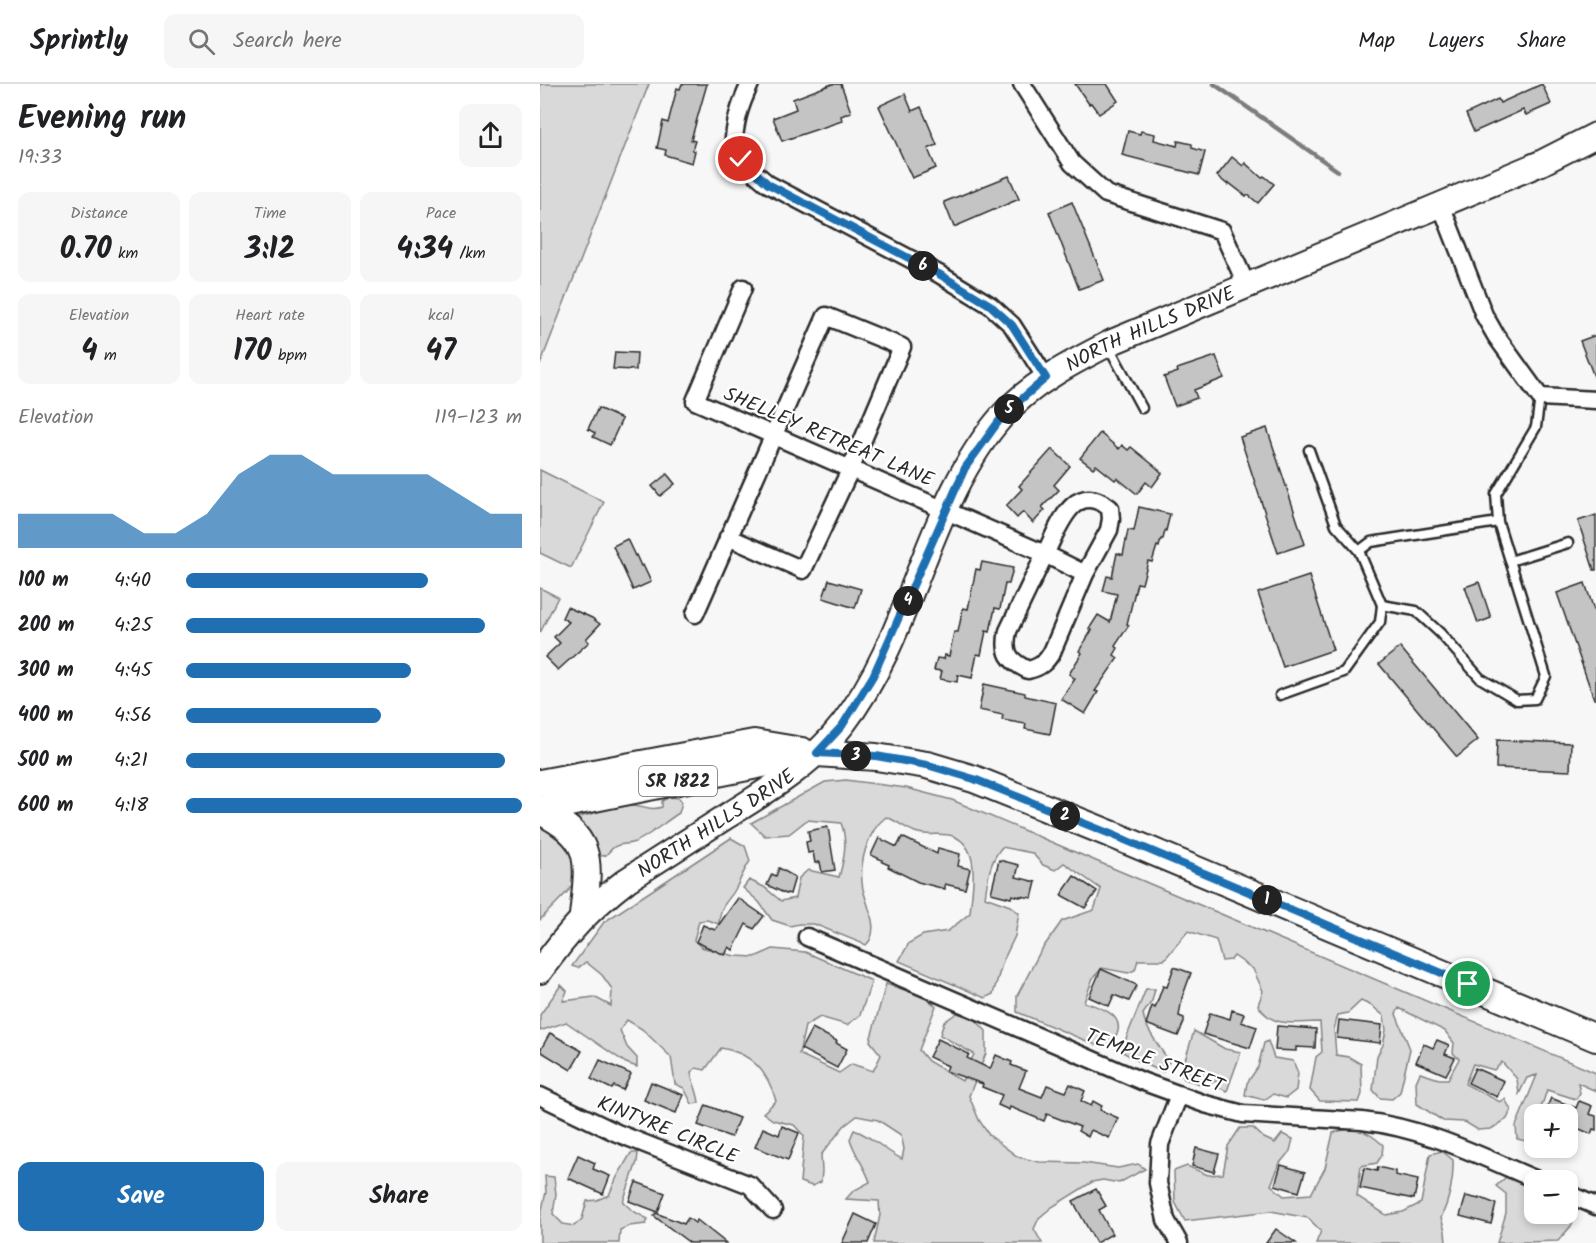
<!DOCTYPE html>
<meta charset="utf-8">
<style>
body{margin:0;font-family:Kalam,sans-serif;background:#f6f6f6;color:#202124;height:100vh;display:flex;flex-direction:column;font-size:22px;white-space:nowrap}
*{box-sizing:border-box;margin:0}
p{font-size:20px;color:#757577}
.icon{flex:none;width:33px;height:33px;fill:none;stroke:currentColor;stroke-width:2;stroke-linecap:round;stroke-linejoin:round}
.map{position:relative;flex:1;overflow:hidden}
.drawer{display:flex;flex-direction:column;background:#fff;width:540px}
.drawer>*{flex:none}
.buttons{position:absolute;left:984px;top:1020px;display:grid;gap:12px}
.buttons a{display:grid;place-items:center;width:54px;height:54px;border-radius:12px;background:#fff;box-shadow:0 3px 9px #0003;font-size:30px}
.pin{position:absolute;display:grid;place-items:center;width:51px;height:51px;color:#fff;margin:-26px;border:3px solid #fff;border-radius:50%;box-shadow:0 2px 6px #0007}
.km{position:absolute;width:30px;height:30px;margin:-15px;border-radius:50%;background:#222;color:#fff;font-size:16px;line-height:30px;text-align:center}
.round{display:grid;place-items:center;flex:none;width:63px;height:63px;border-radius:12px;background:#f6f6f6}
.summary{display:flex;align-items:center;justify-content:space-between;height:102px;padding:0 18px}
h1{font-size:33px;font-weight:700;line-height:45px}
.metrics{display:grid;grid-template-columns:repeat(3,1fr);gap:9px;height:102px;padding:6px 18px}
.metrics div{display:grid;align-content:center;border-radius:12px;background:#f6f6f6;text-align:center}
.metrics b{font-size:30px;font-weight:700}
.metrics small{font-size:16px;font-weight:400}
.metrics p{font-size:16px}
.chart{height:168px;padding:12px 18px}
.chart p{display:flex;justify-content:space-between}
.chart svg{width:100%;height:108px;margin-top:6px;fill:#1f6fb2;opacity:.7}
.cta{display:flex;gap:12px;margin-top:auto;padding:12px 18px}
.cta a{flex:1;height:69px;border-radius:12px;background:#1f6fb2;color:#fff;font-size:24px;font-weight:700;line-height:69px;text-align:center}
.cta a+a{background:#f6f6f6;color:#202124}
ul{padding:0 18px;list-style:none;font-size:20px}
li{display:grid;grid-template-columns:96px 72px 1fr;align-items:center;height:45px}
li i{height:15px;border-radius:8px;background:#1f6fb2}
header{display:flex;align-items:center;gap:36px;box-sizing:border-box;height:84px;padding:0 30px;background:#fff;border-bottom:2px solid #e0e0e0}
header strong{font-size:28px}
nav{display:flex;gap:33px;margin-inline-start:auto;font-size:21px}
.search{width:420px;height:54px;background:#f6f6f6;display:flex;align-items:center;gap:15px;box-sizing:border-box;padding:0 21px;border-radius:12px;color:#757577;font-size:22px}
main{display:flex;flex:1;min-height:0}
.map>svg:first-child{display:block}
.green{fill:#d9d9d9;stroke:#828282;stroke-width:1.5}
.lines{fill:none;stroke-linecap:round;stroke-linejoin:round}
.stream{stroke:#7b7b7b;stroke-width:4.5}
.building{fill:#c4c4c4;stroke:#2b2b2b;stroke-width:1.5}
.service-casing{stroke:#2b2b2b;stroke-width:13}
.minor-casing{stroke:#2b2b2b;stroke-width:21}
.secondary-casing{stroke:#2b2b2b;stroke-width:28}
.primary-casing{stroke:#2b2b2b;stroke-width:30}
.service{stroke:#fff;stroke-width:8}
.minor{stroke:#fff;stroke-width:16}
.secondary{stroke:#fff;stroke-width:24}
.primary{stroke:#fff;stroke-width:26}
.route-casing{stroke:#fff;stroke-width:12}
.route{stroke:#1f6fb2;stroke-width:8}
.labels{text-anchor:middle;stroke-width:4.5;stroke-linejoin:round;paint-order:stroke}
.shield{fill:#fff;stroke:#6b6b6b;stroke-width:1.5}
.shield-label{font-size:18px;font-weight:bold;fill:#2b2b2b}
.street-label{font-size:20px;fill:#2b2b2b;stroke:#fff}
</style>
<header>
<strong>Sprintly</strong>
<div class="search"><svg class="icon" aria-label="search" viewBox="0 0 24 24"><circle cx="10" cy="10" r="6"/><path d="M15 15l6 6"/></svg>Search here</div>
<nav><a>Map</a><a>Layers</a><a>Share</a></nav>
</header>
<main>
<section class="drawer">
<div class="summary"><div><h1>Evening run</h1><p>19:33</p></div><a class="round"><svg class="icon" aria-label="share" viewBox="0 0 24 24"><path d="M12 15V3M7 8l5-5 5 5M5 13v7h14v-7"/></svg></a></div>
<div class="metrics">
<div><p>Distance</p><b>0.70<small> km</small></b></div>
<div><p>Time</p><b>3:12</b></div>
<div><p>Pace</p><b>4:34<small> /km</small></b></div>
</div>
<div class="metrics">
<div><p>Elevation</p><b>4<small> m</small></b></div>
<div><p>Heart rate</p><b>170<small> bpm</small></b></div>
<div><p>kcal</p><b>47</b></div>
</div>
<div class="chart"><p><span>Elevation</span>119–123 m</p>
<svg viewBox="0 0 160 44" preserveAspectRatio="none"><path d="M0 44V30L10 30L20 30L30 30L40 38L50 38L60 30L70 14L80 6L90 6L100 14L110 14L120 14L130 14L140 22L150 30L160 30V44z"/></svg>
</div>
<ul>
<li><b>100 m</b>4:40<i style="width:72%"></i></li>
<li><b>200 m</b>4:25<i style="width:89%"></i></li>
<li><b>300 m</b>4:45<i style="width:67%"></i></li>
<li><b>400 m</b>4:56<i style="width:58%"></i></li>
<li><b>500 m</b>4:21<i style="width:95%"></i></li>
<li><b>600 m</b>4:18<i style="width:100%"></i></li>
</ul>
<div class="cta"><a>Save</a><a>Share</a></div>
</section>
<div class="map">
<svg width="1056" height="1159" viewBox="0 0 1056 1159">
<rect width="100%" height="100%" fill="#f7f7f7"/>
<filter id="ink" filterUnits="userSpaceOnUse"><feTurbulence type="fractalNoise" baseFrequency=".0167" numOctaves="2"/><feDisplacementMap in="SourceGraphic" scale="12" xChannelSelector="R" yChannelSelector="G"/><feConvolveMatrix kernelMatrix="1 2 1 2 8 2 1 2 1" color-interpolation-filters="sRGB"/></filter>
<g filter="url(#ink)">
<g class="green">
<polygon points="0,0 109,0 0,281"/>
<polygon points="0,386 64,418 31,484 0,469"/>
<polygon points="0,504 18,513 0,549"/>
<path d="M306,696L366,704L412,716L1056,989V1007L1038,999L1040,1009L1036,1015L1007,1006L999,1030H994V1059L977,1055L976,1042L997,991L987,994L979,1010L977,995L962,978L954,986L933,980L925,1000L960,1018L965,1015L971,1026L967,1035L951,1045L938,1046L925,1038L903,1037L877,1020L876,998L880,989L899,995H908L919,975L913,969L914,959L905,947L859,924L856,930L870,965L860,1008L852,1015L840,1014L833,1006L837,972L843,961L846,946L844,932L832,922L821,917L808,929L798,931L794,945L796,971L809,973L821,980L822,1010L819,1018L780,1017L770,1006L776,973L782,968L780,938C755,938 732,945 718,921L723,907L713,885L694,872L691,876L682,877L676,856L648,847L624,876H598L595,886L588,889L562,884L553,894L544,918C556,922 582,929 578,947C577,951 572,956 570,960L556,961L477,928V912L500,868L522,837L554,826L561,805L524,779L515,786L503,781L492,769L462,763C449,778 448,795 445,813L470,822L479,829L475,852L463,877L453,910L445,914L359,877L369,859L383,851L408,847L430,829C432,805 442,763 413,752C402,748 387,753 375,748C365,744 357,737 346,733C327,747 318,781 323,805C327,822 341,847 326,861L274,840H259L250,842L232,836L219,818L203,804L209,796L224,803L241,817L255,814L259,794L268,786L299,793C304,776 308,757 301,739L267,736L249,750L225,752L211,739L285,698Z"/>
<path d="M129,713L139,714L142,718L139,729C126,737 108,753 95,758C79,763 79,756 66,771L57,773L34,735C52,730 75,721 94,721C105,722 111,727 122,723V717Z"/>
<path d="M0,740C27,759 30,760 36,793L29,806L0,836Z"/>
<path d="M191,754L205,762L210,777C204,786 201,794 196,804C188,819 180,819 179,840L167,836L159,837L154,856L161,863L195,872L215,873L233,865L265,868L332,897L320,931L307,941L280,933L265,942L259,970L299,989L312,980L333,987L341,971L330,957L346,900L383,912L396,922L379,966L388,977L422,997L434,970L400,951L404,938L417,929L435,935L446,947V969L429,1012L439,1036L449,1051L478,1073L499,1078L544,1079L578,1084L598,1080L605,1085L579,1099L563,1096L552,1098L512,1123L499,1134L494,1145L502,1159H334L340,1131L339,1117L306,1115L313,1107L330,1098C325,1083 315,1071 310,1055L314,1046C332,1052 345,1067 362,1075L364,1065L361,1051L338,1036L317,1032L304,1042L281,1071L282,1087L281,1098L272,1102L260,1098L264,1052L254,1041L233,1036L223,1029L236,1017C228,988 212,969 181,964L165,986L156,984L151,988C153,1000 158,1008 159,1019L152,1020L144,1004L135,1000L131,973L102,945L87,936L80,946L87,963L97,974V983L86,979L26,938L0,947V931L21,901L27,907L23,917L54,913L71,922L72,905L62,891L46,878L38,884L32,882L64,838Z"/>
<path d="M606,905H615L612,917L603,930C606,947 620,962 629,978L623,988L600,978L581,967Z"/>
<polygon points="654,947 685,965 701,968 687,1007 680,1004 678,997 660,1000 644,995 641,989"/>
<polygon points="728,957 734,974 753,977 758,989 756,1006 746,1014 733,1010 724,1016 705,1011 707,999 718,983 724,959"/>
<path d="M700,1044H713L724,1054L735,1059L742,1050L753,1055L750,1067L740,1079L731,1101L744,1112L771,1110L785,1084L793,1049C815,1041 827,1046 843,1061L842,1071L837,1079L821,1082L817,1112L846,1131L863,1128L881,1119L890,1070L902,1067L913,1076C914,1097 910,1114 901,1134L905,1147L906,1159H776L781,1147L768,1134L731,1127L645,1137L635,1118L634,1087L647,1082L668,1091L683,1090L688,1062Z"/>
<polygon points="91,1069 98,1069 97,1078 83,1118 93,1127 108,1135 106,1140 89,1142 80,1146 79,1159 0,1159 0,1134 6,1108 5,1092 14,1093 16,1110 13,1130 23,1140 34,1142 42,1135 47,1117 57,1116 69,1111 77,1093"/>
<polygon points="966,1093 994,1103 994,1130 1028,1130 1028,1121 1037,1128 1031,1142 1018,1157 957,1159 966,1129 966,1110 956,1102"/>
</g>
<g class="lines">
<polyline class="stream" points="674,0 798,87"/>
</g>
<g class="building">
<polygon points="142,0 167,0 151,56 155,57 152,66 155,67 152,79 125,71 126,66 117,64 123,37 128,39 137,4 140,5"/>
<polygon points="292,0 301,0 311,28 301,32 302,37 242,57 233,34 256,25 253,15"/>
<polygon points="535,0 567,0 578,17 559,30 551,19 549,20"/>
<polygon points="1002,0 1011,20 986,31 983,26 934,48 926,30 958,15 960,19"/>
<polygon points="365,10 372,27 381,23 397,61 388,65 396,84 372,94 339,22"/>
<polygon points="588,47 600,50 601,47 615,50 614,56 637,62 638,57 652,60 652,64 665,68 659,91 582,71"/>
<polygon points="692,73 703,82 705,79 722,94 724,92 734,100 718,119 708,111 706,112 689,99 688,101 677,92"/>
<polygon points="469,92 479,115 414,143 404,118"/>
<polygon points="532,118 564,196 539,205 509,128"/>
<polygon points="1056,251 1056,295 1055,295 1040,257"/>
<polygon points="75,268 97,269 96,286 73,285"/>
<polygon points="676,272 684,294 654,306 657,314 635,322 624,293 638,288 637,285"/>
<polygon points="58,324 82,335 70,361 53,353 55,349 48,345"/>
<polygon points="727,344 765,460 738,469 700,353"/>
<polygon points="560,349 579,365 582,361 588,366 591,363 617,384 622,389 612,403 606,398 597,410 577,394 575,396 556,381 553,384 540,374"/>
<polygon points="512,365 530,382 514,401 519,406 502,423 505,426 493,439 483,428 477,434 466,422 482,405 479,402"/>
<polygon points="127,390 135,400 120,412 112,402"/>
<polygon points="599,423 630,430 626,447 625,447 623,455 621,455 619,463 617,462 612,478 608,477 602,500 597,499 587,540 589,541 575,562 578,564 574,571 578,574 555,607 558,608 545,630 521,615 535,595 529,590 542,569 539,567 552,546 549,545 558,531 570,538 577,510 563,507 567,492 572,493 577,469 583,471 588,446 594,447"/>
<polygon points="1056,431 1056,486 1054,486 1038,437"/>
<polygon points="87,455 95,472 96,471 101,482 103,481 111,498 93,506 73,462"/>
<polygon points="442,478 473,484 469,500 465,500 460,525 455,524 450,548 446,547 441,571 437,570 432,594 418,591 417,598 400,595 402,587 394,586 397,574 404,575 405,571 409,572 414,548 418,548 423,524 428,525 436,485 440,486"/>
<polygon points="769,492 793,566 743,583 718,509"/>
<polygon points="289,496 321,505 315,524 283,514"/>
<polygon points="939,498 951,534 938,539 925,503"/>
<polygon points="1045,499 1056,532 1056,615 1054,615 1017,509"/>
<polygon points="27,523 52,534 60,540 46,555 49,558 18,586 5,573 20,559 14,553 29,538 22,534"/>
<polygon points="860,563 938,656 917,673 839,580"/>
<polygon points="444,600 485,609 485,612 516,619 510,650 485,645 486,640 462,636 463,631 439,626"/>
<polygon points="957,656 1031,659 1030,687 956,684"/>
<polygon points="288,743 295,786 282,788 280,778 275,779 273,768 268,769 266,758 270,757 268,747"/>
<polygon points="362,753 397,770 398,764 420,770 418,782 430,785 425,805 405,800 405,805 378,798 348,783 349,781 342,778 342,776 331,771 339,754 357,763"/>
<polygon points="459,776 479,781 476,793 496,798 492,814 480,812 480,813 472,811 471,814 451,809"/>
<polygon points="239,784 255,793 250,810 247,809 246,810 227,801 232,790 236,792"/>
<polygon points="534,792 557,807 545,824 521,811"/>
<polygon points="198,814 224,832 214,845 206,840 193,866 189,863 185,871 156,858 163,841 175,846"/>
<polygon points="634,883 651,889 642,914 639,932 644,934 644,938 638,952 606,940 612,922 615,924 623,902 627,903"/>
<polygon points="561,885 597,901 589,917 574,911 569,922 549,913"/>
<polygon points="692,926 704,930 701,938 717,943 710,964 663,950 670,929 690,935"/>
<polygon points="799,936 842,941 840,959 797,954"/>
<polygon points="737,942 776,945 775,964 756,963 756,967 735,966"/>
<polygon points="272,944 297,957 296,959 307,965 297,984 261,965"/>
<polygon points="10,949 42,967 31,986 0,967"/>
<polygon points="398,955 429,970 427,974 450,985 456,971 472,978 471,981 486,987 479,1004 502,1013 507,1001 526,1008 530,1000 545,1007 541,1017 551,1022 553,1017 562,1022 560,1026 578,1034 569,1054 551,1046 548,1053 538,1047 540,1043 507,1030 504,1037 470,1023 469,1026 458,1021 462,1011 442,1003 443,1000 406,987 408,982 389,973"/>
<polygon points="897,956 909,961 905,970 915,974 906,991 876,978 884,960 893,964"/>
<polygon points="60,976 91,990 83,1006 74,1002 72,1005 51,995"/>
<polygon points="935,984 964,997 957,1013 928,999"/>
<polygon points="111,998 143,1011 136,1029 104,1016"/>
<polygon points="1011,1014 1036,1024 1039,1017 1052,1022 1049,1030 1056,1032 1056,1046 1053,1045 1051,1050 1028,1040 1028,1030 1004,1030"/>
<polygon points="166,1021 199,1034 191,1053 158,1041"/>
<polygon points="242,1042 259,1049 248,1076 215,1063 223,1044 239,1051"/>
<polygon points="656,1064 679,1070 674,1088 652,1082"/>
<polygon points="38,1071 55,1079 53,1085 70,1092 63,1110 28,1094"/>
<polygon points="741,1081 765,1088 759,1108 735,1101"/>
<polygon points="838,1083 855,1087 855,1091 878,1096 874,1115 820,1104 824,1084 837,1087"/>
<polygon points="96,1098 125,1109 118,1128 89,1117"/>
<polygon points="556,1105 566,1122 559,1126 572,1150 556,1159 533,1117"/>
<polygon points="926,1112 939,1115 939,1113 956,1120 951,1140 920,1132"/>
<polygon points="116,1129 144,1140 148,1134 155,1139 157,1136 186,1159 150,1159 114,1132"/>
<polygon points="315,1130 336,1140 328,1159 302,1159"/>
<polygon points="736,1145 756,1159 726,1159"/>
</g>
<g class="lines">
<g class="service-casing">
<g id="service">
<polyline points="569,263 602,324"/>
<polyline points="769,366 796,441 819,467"/>
<polyline points="958,438 831,458 819,467 842,521 876,527 900,549 940,594 977,616 995,615 1006,592 958,438 956,410 996,343 1000,313"/>
<polyline points="970,477 1028,459"/>
<polyline points="740,611 804,588 840,538 842,521"/>
</g>
</g>
<g class="minor-casing">
<g id="minor">
<path d="M210,0C199,23 195,38 193,64L210,85L228,100L399,190L450,221L472,241L506,294"/>
<polyline points="482,0 532,79 566,110 682,147 707,202"/>
<polyline points="901,121 944,231 956,252 1000,313 1056,316"/>
<path d="M203,204L155,317L505,470C519,443 533,395 570,424L571,435L569,446L545,490L512,568C506,578 501,583 488,586C469,577 463,569 468,547L505,470L545,490"/>
<polyline points="155,530 286,232 362,263 311,384 263,486 188,453"/>
<path d="M267,853L604,998L665,1020L703,1030L822,1037C885,1044 940,1072 997,1096"/>
<polyline points="639,1011 620,1060 618,1099 626,1136 639,1159"/>
<polyline points="0,1012 77,1049 210,1101 233,1126"/>
<polyline points="1028,1110 1056,1122"/>
</g>
</g>
<g class="secondary-casing">
<g id="secondary">
<path id="s1" d="M0,887C28,848 49,825 87,796C120,775 153,754 187,732C229,706 272,680 303,640C374,548 386,418 463,331C493,298 533,278 572,258L1001,79L1056,51"/>
</g>
</g>
<g class="primary-casing">
<g id="primary">
<polyline points="0,699 214,659 262,667"/>
<polyline points="0,725 277,669 336,673 387,681 434,695 578,753 1056,954"/>
<path d="M0,727C55,755 49,776 43,832"/>
</g>
</g>
<use href="#service" class="service"/>
<use href="#minor" class="minor"/>
<use href="#secondary" class="secondary"/>
<use href="#primary" class="primary"/>
</g>
</g>
<g class="lines" filter="url(#ink)">
<g class="route-casing">
<polyline id="route" points="201,75 228,100 399,190 450,221 472,241 506,294 464,330 425,384 333,592 302,642 277,669 336,672 387,681 434,695 578,753 928,900"/>
</g>
<use href="#route" class="route"/>
</g>
<g class="labels">
<rect class="shield" x="99" y="682" width="78" height="30" rx="4.5"/>
<g class="shield-label">
<text x="138" y="703">SR 1822</text>
</g>
<g class="street-label">
<text dy="7" stroke="none"><textPath href="#s1" startOffset="916">NORTH HILLS DRIVE</textPath></text>
<text transform="translate(289 352) rotate(23)" y="7">SHELLEY RETREAT LANE</text>
<text dy="7" stroke="none"><textPath href="#s1" startOffset="232">NORTH HILLS DRIVE</textPath></text>
<text transform="translate(615 976) rotate(21)" y="7">TEMPLE STREET</text>
<text transform="translate(128 1045) rotate(22)" y="7">KINTYRE CIRCLE</text>
</g>
</g>
</svg>
<div class="buttons">
<a>+</a>
<a>−</a>
</div>
<div class="pin" style="left:928px;top:900px;background:#1e9e55"><svg class="icon" aria-label="arrive" viewBox="0 0 24 24"><path d="M6 21V4h12l-3 4 3 4H6"/></svg></div>
<div class="pin" style="left:201px;top:75px;background:#d93025"><svg class="icon" aria-label="check" viewBox="0 0 24 24"><path d="M5 12l5 5 9-10"/></svg></div>
<b class="km" style="left:727px;top:816px">1</b>
<b class="km" style="left:525px;top:732px">2</b>
<b class="km" style="left:316px;top:672px">3</b>
<b class="km" style="left:368px;top:517px">4</b>
<b class="km" style="left:469px;top:325px">5</b>
<b class="km" style="left:383px;top:182px">6</b>
</div>
</main>
